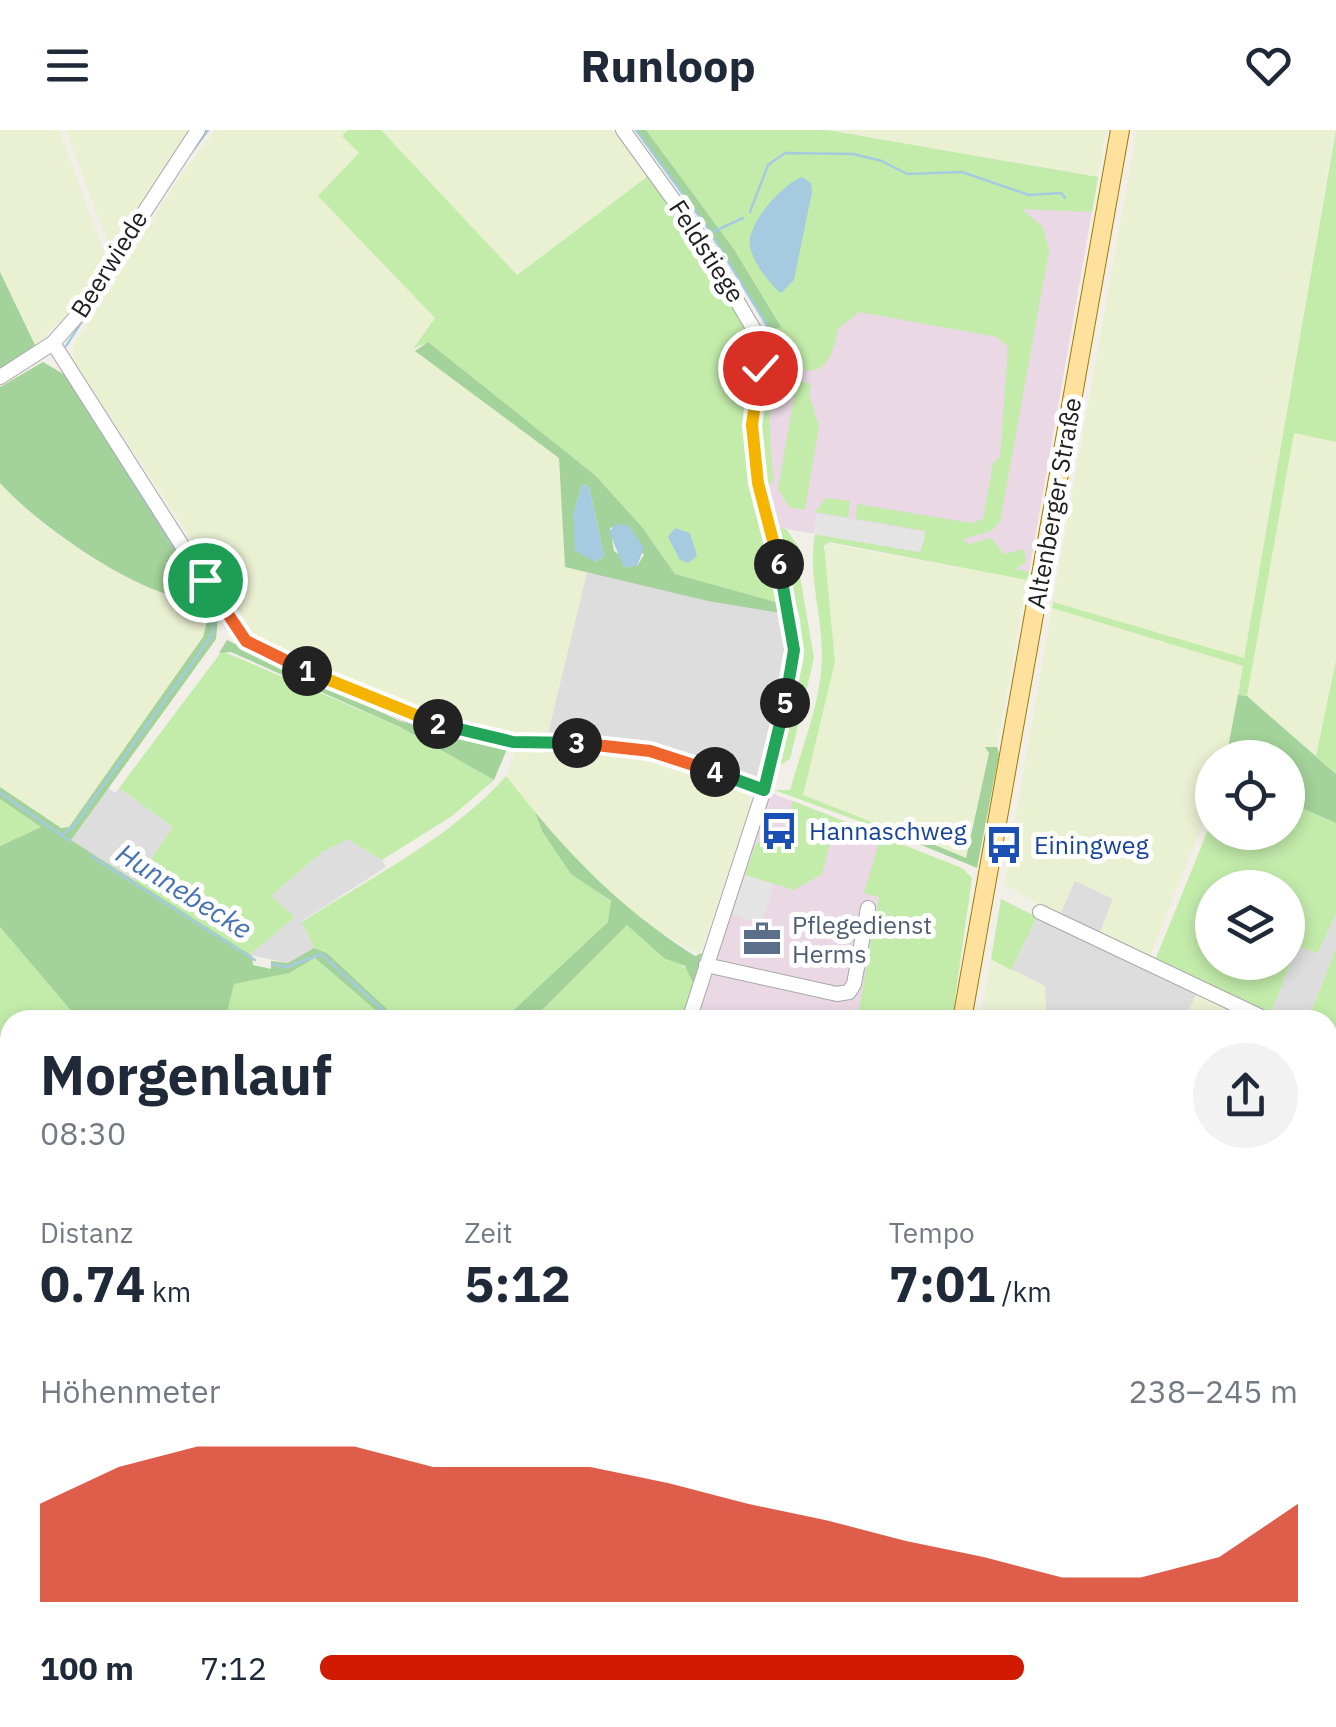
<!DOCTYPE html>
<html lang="de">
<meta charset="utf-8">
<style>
body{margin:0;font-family:"IBM Plex Sans",sans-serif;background:#f2f2f3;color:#1f2937;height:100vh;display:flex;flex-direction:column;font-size:38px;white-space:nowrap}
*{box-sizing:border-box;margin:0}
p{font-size:32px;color:#747a83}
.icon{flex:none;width:55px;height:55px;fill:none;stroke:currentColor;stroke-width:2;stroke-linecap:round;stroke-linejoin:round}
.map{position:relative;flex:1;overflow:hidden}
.panel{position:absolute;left:0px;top:880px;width:1338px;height:718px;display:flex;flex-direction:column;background:#fff;border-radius:30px 30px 0 0;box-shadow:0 5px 15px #0003}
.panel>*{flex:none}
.buttons{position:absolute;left:1195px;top:610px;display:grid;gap:20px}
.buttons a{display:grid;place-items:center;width:110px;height:110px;border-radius:50%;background:#fff;box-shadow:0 5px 15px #0003;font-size:50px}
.pin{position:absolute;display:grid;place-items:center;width:85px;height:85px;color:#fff;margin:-42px;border:5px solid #fff;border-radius:50%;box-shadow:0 2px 10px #0007}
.km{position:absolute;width:50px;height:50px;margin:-25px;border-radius:50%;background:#222;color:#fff;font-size:28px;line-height:50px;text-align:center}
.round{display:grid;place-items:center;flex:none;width:105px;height:105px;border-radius:52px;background:#f2f2f3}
.summary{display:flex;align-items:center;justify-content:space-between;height:170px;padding:0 40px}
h1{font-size:55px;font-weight:700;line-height:75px}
.figures{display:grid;grid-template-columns:repeat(3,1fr);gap:15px;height:170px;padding:10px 40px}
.figures div{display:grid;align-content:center}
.figures b{font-size:50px;font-weight:700}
.figures small{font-size:28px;font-weight:400}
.figures p{font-size:28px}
.chart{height:280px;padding:20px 40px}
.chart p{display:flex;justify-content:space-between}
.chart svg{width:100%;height:180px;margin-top:10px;fill:#d11b00;opacity:.7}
ul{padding:0 40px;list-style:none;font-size:32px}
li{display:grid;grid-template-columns:160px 120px 1fr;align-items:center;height:75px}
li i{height:25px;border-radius:12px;background:#d11b00}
header{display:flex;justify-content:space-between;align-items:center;height:130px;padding:0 40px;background:#fff;font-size:45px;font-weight:700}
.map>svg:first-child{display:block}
.residential{fill:#dedddd}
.industrial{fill:#ead8e5}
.farmland{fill:#eaf0d2}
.grass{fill:#c3ecab;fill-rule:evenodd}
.forest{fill:#a3d29a;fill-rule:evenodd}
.pitch{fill:#82e2c9}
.parking{fill:#e4e4e4}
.water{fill:#a6cbe0}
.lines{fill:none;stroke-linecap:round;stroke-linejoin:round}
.stream{stroke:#a6cbe0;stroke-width:2.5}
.minor-casing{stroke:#a7a7a7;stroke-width:16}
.major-casing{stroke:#9d7d00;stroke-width:20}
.minor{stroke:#fff;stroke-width:14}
.major{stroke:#ffe19e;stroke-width:18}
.split-1-casing{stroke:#fff;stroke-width:20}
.split-2-casing{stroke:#fff;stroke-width:20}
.split-3-casing{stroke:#fff;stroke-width:20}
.split-4-casing{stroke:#fff;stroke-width:20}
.split-5-casing{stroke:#fff;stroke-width:20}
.split-6-casing{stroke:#fff;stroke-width:20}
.split-7-casing{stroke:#fff;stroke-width:20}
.split-8-casing{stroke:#fff;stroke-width:20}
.split-1{stroke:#f0652b;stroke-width:12}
.split-2{stroke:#f5b400;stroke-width:12}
.split-3{stroke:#22a559;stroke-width:12}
.split-4{stroke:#f0652b;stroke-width:12}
.split-5{stroke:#22a559;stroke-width:12}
.split-6{stroke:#22a559;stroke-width:12}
.split-7{stroke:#f5b400;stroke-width:12}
.split-8{stroke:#f5b400;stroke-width:12}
.labels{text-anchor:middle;stroke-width:10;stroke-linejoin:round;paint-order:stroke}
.street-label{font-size:25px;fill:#202020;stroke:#fff}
.transit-label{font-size:25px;fill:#164399;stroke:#fff;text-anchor:start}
.service-label{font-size:25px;fill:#4e5e75;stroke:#fff;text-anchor:start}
.water-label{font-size:28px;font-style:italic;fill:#4871b4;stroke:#fff}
</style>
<header><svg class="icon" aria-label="menu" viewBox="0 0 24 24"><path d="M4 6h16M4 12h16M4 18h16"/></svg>Runloop<svg class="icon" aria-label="heart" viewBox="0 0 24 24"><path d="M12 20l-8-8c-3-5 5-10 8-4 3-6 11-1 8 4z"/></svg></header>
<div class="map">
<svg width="1336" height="1597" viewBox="0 0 1336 1597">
<rect width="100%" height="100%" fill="#f1efe7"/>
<g class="residential">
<polygon points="587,442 781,483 788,520 786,541 759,653 670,621 621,611 547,607"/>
<polygon points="108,658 115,663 119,658 173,697 135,752 71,710"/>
<polygon points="348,709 382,730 386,737 302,791 314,818 288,833 249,825 294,787 270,767 322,722"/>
<polygon points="1075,750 1113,769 1095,815 1197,863 1184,890 1046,890 1045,856 1011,840 1037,787"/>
<polygon points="1336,783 1336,818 1308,890 1282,890 1271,883 1297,816 1318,823"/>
</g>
<g class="industrial">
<polygon points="646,0 827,0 1098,47 1029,442 776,397 765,355 759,287 766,250 774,240 771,200 780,197 695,66"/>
<polygon points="761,659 901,713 862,890 691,890"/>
<polygon points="531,1588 823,1588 821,1597 530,1597"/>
</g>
<g class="farmland">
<polygon points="0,0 59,0 105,126 71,181 35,215 0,142"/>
<polygon points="66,0 188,0 112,115 108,113"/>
<polygon points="216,0 348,0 343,6 359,23 319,66 435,188 413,219 559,328 565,436 587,442 547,607 470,594 402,576 257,508 74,232 73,216 181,45"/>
<polygon points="381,0 614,0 648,46 517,145"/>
<polygon points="827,0 1106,0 1098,47"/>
<polygon points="1137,0 1335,0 1244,529 1053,472"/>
<polygon points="1294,302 1336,312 1336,530 1316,626 1247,566"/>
<polygon points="0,353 44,395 94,430 201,472 207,482 203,507 69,697 61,698 0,657"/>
<polygon points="826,413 1027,450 997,617 989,621 965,729 802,666 835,532 823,426"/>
<polygon points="1052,478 1243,536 1226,627 1212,628 1212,670 1150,826 1100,802 1113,768 1075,751 1060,785 1004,755"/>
<polygon points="516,619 629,626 748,663 751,674 700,825 641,791 566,720 506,646"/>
<polygon points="991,829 1045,856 1046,890 980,890"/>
<polygon points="1197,863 1233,879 1252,890 1184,890"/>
<polygon points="1329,933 1336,937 1336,1115 1328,1132"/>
<polygon points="1336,1346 1336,1597 1236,1597 1227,1588 1328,1588 1328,1360"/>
<polygon points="856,1588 1048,1588 1041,1597 854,1597"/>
<polygon points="1069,1588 1200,1588 1209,1597 1063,1597"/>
</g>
<g class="grass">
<path d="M348,0H381L517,145L648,46L751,203C760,239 742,275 744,312C747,367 770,419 779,473L675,444L642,397L595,345L428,212L413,219L435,188L318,66L359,23L342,6Z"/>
<path d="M646,0H827L1098,47L1092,82L1022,79L1043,97L1049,121L1000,392L991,401L963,409L969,414L991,408L1004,424L1024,419L1026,432L1016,439L1029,442L1027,450L829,412L824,416L835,532L803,665L895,701L897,705L774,660H790C802,617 823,567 822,522C821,478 808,448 815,404L919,422L925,401L856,389L857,374L971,393L983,389L993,333L1000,327L1008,217L997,207L859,182L838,199C828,250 815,243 770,234L771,200L780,197L733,118Z"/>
<polygon points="1336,0 1336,312 1294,303 1247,566 1238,565 1243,536 1052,478 1053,472 1244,528"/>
<path d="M766,250C770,256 770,330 774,349L766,359L759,287Z"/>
<polygon points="797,250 811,254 809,264 819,297 805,380 789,377 778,359"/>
<polygon points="826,368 850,371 848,388 815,382"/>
<polygon points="776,397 786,399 802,422 799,440 814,528 790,629 781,635 777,634 804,529 800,489"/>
<polygon points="222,521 400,597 494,650 452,686 382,730 348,709 322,722 271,766 295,787 249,825 135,752 173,697 119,658"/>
<polygon points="1336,530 1336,644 1316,626"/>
<path d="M506,646L535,682L542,701L571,743L611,772L609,791L503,890H399L327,823L314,818L302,792C369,748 453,707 506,646Z"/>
<polygon points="0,669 41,697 0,716"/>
<polygon points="793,671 962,738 972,748 952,890 857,890 879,767 864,763 879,712 834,698 822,744 794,760 745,745 756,714 785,699"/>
<path d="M1288,672L1336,693V783L1318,823L1297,816L1271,883L1156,828L1212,690V702H1288ZM1212,758H1288V832H1212Z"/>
<polygon points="1001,769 1037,787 1011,840 991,829"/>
<polygon points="627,795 689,841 693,853 681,890 532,890"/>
<polygon points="0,797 79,890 10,890 10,1063 0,1053"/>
<polygon points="1336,818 1336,921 1328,916 1328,890 1308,890"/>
<polygon points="315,828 387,890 225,890 233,854 288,843"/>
<polygon points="10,1134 10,1203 0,1191 0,1142"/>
<polygon points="10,1291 10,1412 0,1416 0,1295"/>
</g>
<g class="forest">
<polygon points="636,0 646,0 733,118 781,197 770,200 707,97"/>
<polygon points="0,142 35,215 0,238"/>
<path d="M428,212L595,345L642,397L675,444L779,473L781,483L708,471L565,437L559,328L415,221ZM582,355L589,356L604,426L596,432L573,385ZM619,396L644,425L637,436L614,421L610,398Z"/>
<path d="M43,232L70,248L208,463L201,472C141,468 40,397 0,353V257Z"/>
<polygon points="209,483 218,486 216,509 71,710 252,826 253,835 271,839 271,831 288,833 314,818 327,823 399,890 387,890 315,828 289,843 234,854 225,890 79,890 0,797 0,716 41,697 0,669 0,657 61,698 69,697 203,507"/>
<polygon points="227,510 400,591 507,619 494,650 400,597 231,522 219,523"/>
<polygon points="1238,565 1247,566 1336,644 1336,693 1288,672 1288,628 1226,628"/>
<polygon points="985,617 997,617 999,624 977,738 895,704 906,703 966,728 989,623"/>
<path d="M535,682C582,739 633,787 695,826L702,823L693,853L685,836L664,828L627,795L532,890H503L608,792L611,771L571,744L542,701Z"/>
<polygon points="0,1053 10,1063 10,1134 0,1142"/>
<polygon points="1336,1153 1336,1346 1328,1360 1328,1171"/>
<polygon points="0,1191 10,1203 10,1291 0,1295"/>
<polygon points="10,1412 10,1588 342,1588 350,1597 12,1597 0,1587 0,1416"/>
</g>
<polygon class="pitch" points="342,1588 508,1588 507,1597 350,1597"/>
<g class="parking">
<polygon points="816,383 925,402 924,410 920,422 813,404"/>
<polygon points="745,745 774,754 761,794 732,784"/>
</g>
<g class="water">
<path d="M802,47L811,53L812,62L794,150L781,163C769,154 746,124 750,108C754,87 783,54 802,47Z"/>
<polygon points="582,355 589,356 604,426 596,432 575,421 573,384"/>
<polygon points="616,394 629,396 644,418 637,436 624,437 609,402"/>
<polygon points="675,398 690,403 697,426 688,433 680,430 668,407"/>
</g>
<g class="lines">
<g class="stream">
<polyline points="636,0 707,97 771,202"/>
<polyline points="194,19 208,0"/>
<polyline points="750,82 768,35 785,23 853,24 882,31 907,44 962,42 1029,65 1061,63 1065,68"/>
<polyline points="713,102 743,88"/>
<polyline points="66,216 132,114"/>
<polyline points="771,231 773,211"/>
<polyline points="62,239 206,468"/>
<polyline points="763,266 766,252"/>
<polyline points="760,310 761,274"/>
<polyline points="790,582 801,529 795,475"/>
<polyline points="0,663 70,711"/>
<polyline points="62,705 73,697 203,518 213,503 211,482"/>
<polyline points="91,726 255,830"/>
<polyline points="272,834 287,837 321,824 394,890"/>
</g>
<g class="minor-casing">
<g id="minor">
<polyline points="623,0 696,101 760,210 762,228 752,289 754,331 787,468 793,535 768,647 689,890"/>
<polyline points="53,213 232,494 253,516 418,589 513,612 650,621 764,660"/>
<polyline points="0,247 53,213 76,187 198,0"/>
<polyline points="1040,782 1268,890"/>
<polyline points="706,835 837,864 849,862 854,854 868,778"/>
<polyline points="1328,924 1336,928"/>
<polyline points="1328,1149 1336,1130"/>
<polyline points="555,1588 607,1597"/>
<polyline points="1213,1588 1222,1597"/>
<polyline points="518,1597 519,1588"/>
<polyline points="1047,1597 1053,1588"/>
</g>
</g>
<g class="major-casing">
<g id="major">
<polyline points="962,890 1120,0"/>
<polyline points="837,1597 839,1588"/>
</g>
</g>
<use href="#minor" class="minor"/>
<use href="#major" class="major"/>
</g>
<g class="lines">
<g class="split-1-casing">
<polyline id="split-1" points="205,450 246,511 307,541"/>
</g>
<g class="split-2-casing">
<polyline id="split-2" points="307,541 438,594"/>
</g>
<g class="split-3-casing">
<polyline id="split-3" points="438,594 513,612 577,613"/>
</g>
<g class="split-4-casing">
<polyline id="split-4" points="577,613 650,621 715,642"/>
</g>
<g class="split-5-casing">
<polyline id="split-5" points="715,642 764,660 785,573"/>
</g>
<g class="split-6-casing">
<polyline id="split-6" points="779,434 794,520 785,573"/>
</g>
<g class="split-7-casing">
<polyline id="split-7" points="752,295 758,353 779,434"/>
</g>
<g class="split-8-casing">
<polyline id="split-8" points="752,295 760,238"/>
</g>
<use href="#split-1" class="split-1"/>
<use href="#split-2" class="split-2"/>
<use href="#split-3" class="split-3"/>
<use href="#split-4" class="split-4"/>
<use href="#split-5" class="split-5"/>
<use href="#split-6" class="split-6"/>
<use href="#split-7" class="split-7"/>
<use href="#split-8" class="split-8"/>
</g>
<defs>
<g id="bus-bare" transform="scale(3)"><path d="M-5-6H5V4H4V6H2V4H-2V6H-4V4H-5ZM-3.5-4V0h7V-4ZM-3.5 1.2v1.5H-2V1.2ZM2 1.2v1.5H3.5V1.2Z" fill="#1a4fb4" stroke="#fff" stroke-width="2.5" paint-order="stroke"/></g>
<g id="office-bare" transform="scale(3)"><path d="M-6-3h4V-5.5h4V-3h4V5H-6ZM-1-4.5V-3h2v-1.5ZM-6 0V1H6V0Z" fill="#5c6f8a" stroke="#fff" stroke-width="2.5" paint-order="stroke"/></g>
</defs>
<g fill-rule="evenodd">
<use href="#bus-bare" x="779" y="701"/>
<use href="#bus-bare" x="1004" y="715"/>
<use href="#office-bare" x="762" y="809"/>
</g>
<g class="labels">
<g class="street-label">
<text transform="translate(707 121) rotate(57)" y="9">Feldstiege</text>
<text transform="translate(109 134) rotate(-58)" y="9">Beerwiede</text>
<text transform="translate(1054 373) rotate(-80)" y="9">Altenberger Straße</text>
</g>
<g class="transit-label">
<text x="809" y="710">Hannaschweg</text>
<text x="1034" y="724">Einingweg</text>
</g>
<g class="service-label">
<text x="792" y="804">Pflegedienst<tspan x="792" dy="29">Herms</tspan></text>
</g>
<g class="water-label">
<text transform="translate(184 761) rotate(32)" y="10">Hunnebecke</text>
</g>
</g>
</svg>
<div class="buttons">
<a><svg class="icon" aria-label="locate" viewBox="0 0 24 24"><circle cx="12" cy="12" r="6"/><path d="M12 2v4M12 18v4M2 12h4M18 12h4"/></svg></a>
<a><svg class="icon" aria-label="layers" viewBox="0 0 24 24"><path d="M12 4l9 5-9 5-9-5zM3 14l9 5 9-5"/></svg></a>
</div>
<div class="pin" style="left:205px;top:450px;background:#1e9e55"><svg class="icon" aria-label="arrive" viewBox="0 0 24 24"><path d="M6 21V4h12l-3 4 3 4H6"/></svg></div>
<div class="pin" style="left:760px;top:238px;background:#d93025"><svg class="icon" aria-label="check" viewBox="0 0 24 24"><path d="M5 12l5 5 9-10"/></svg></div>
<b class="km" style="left:307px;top:541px">1</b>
<b class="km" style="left:438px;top:594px">2</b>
<b class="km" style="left:577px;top:613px">3</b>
<b class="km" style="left:715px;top:642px">4</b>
<b class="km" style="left:785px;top:573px">5</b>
<b class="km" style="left:779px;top:434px">6</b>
<section class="panel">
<div class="summary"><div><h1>Morgenlauf</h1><p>08:30</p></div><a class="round"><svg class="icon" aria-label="share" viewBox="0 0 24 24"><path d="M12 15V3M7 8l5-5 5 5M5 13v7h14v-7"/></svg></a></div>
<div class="figures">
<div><p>Distanz</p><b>0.74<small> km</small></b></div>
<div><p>Zeit</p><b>5:12</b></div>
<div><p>Tempo</p><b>7:01<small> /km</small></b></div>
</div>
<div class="chart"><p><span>Höhenmeter</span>238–245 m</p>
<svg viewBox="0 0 160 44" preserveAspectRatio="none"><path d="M0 44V20L10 11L20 6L30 6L40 6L50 11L60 11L70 11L80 15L90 20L100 24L110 29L120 33L130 38L140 38L150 33L160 20V44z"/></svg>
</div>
<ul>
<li><b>100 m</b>7:12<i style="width:72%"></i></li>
</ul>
</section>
</div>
